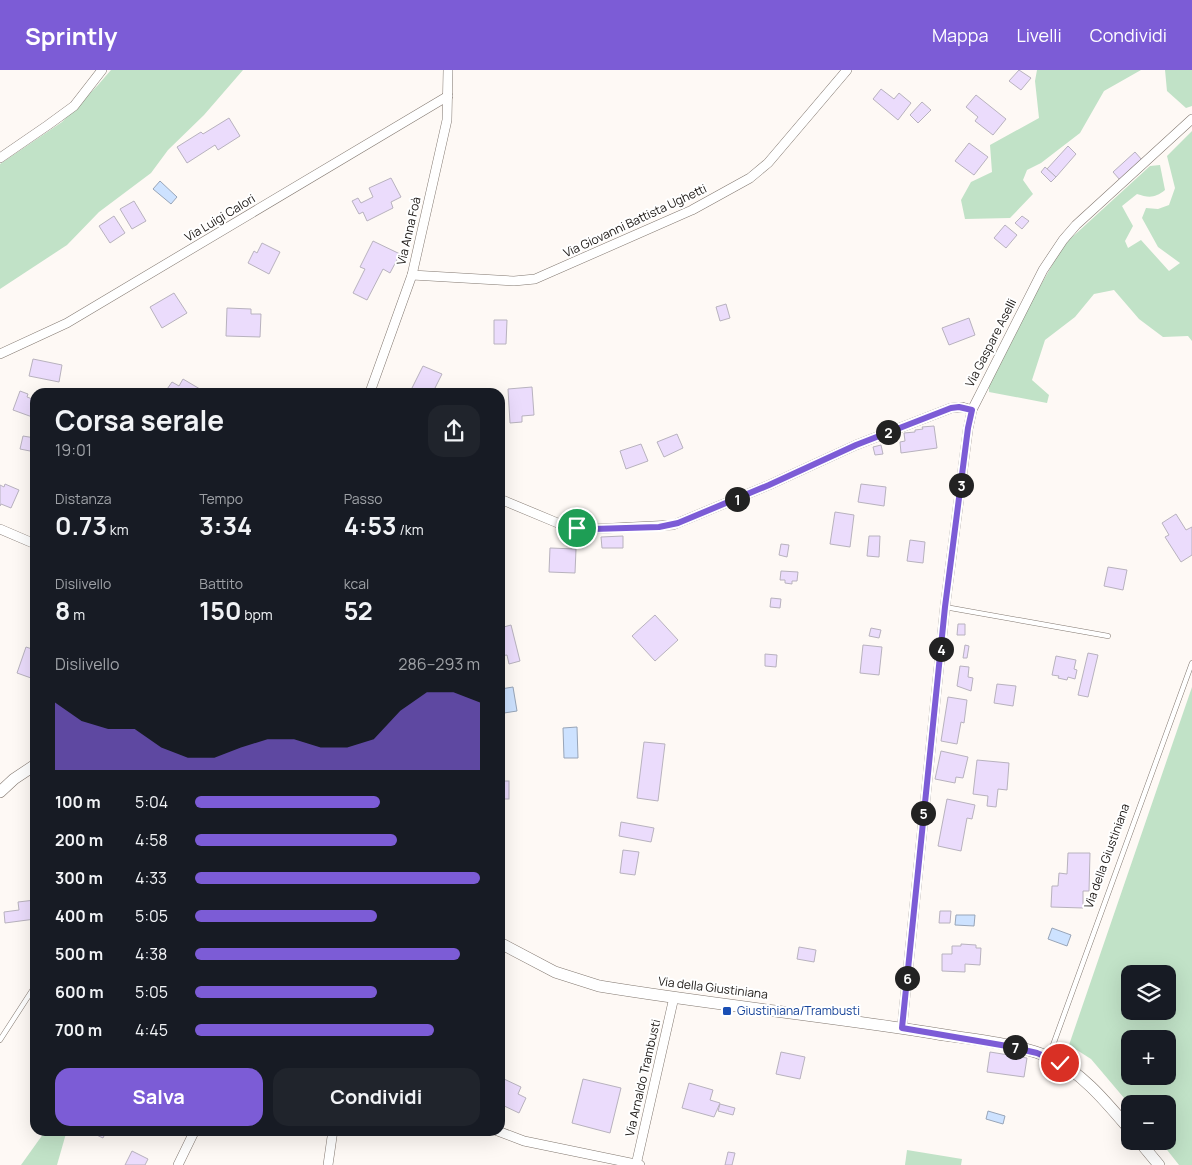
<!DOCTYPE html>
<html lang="it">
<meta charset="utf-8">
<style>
body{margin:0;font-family:Manrope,sans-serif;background:#20242c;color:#f1f3f6;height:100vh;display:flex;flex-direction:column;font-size:19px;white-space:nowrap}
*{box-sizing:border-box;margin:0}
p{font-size:16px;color:#9ea1a6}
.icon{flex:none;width:28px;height:28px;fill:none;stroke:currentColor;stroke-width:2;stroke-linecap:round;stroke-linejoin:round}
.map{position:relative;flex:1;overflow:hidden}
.drawer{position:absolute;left:30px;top:318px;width:475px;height:748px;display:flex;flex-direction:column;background:#171b24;border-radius:15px;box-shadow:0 5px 20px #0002}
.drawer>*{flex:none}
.tools{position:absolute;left:1121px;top:895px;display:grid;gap:10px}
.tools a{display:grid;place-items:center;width:55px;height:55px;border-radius:10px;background:#171b24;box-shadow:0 5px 20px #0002;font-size:25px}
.pin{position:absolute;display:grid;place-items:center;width:42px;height:42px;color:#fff;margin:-21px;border:2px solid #fff;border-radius:50%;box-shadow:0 1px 5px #0007}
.km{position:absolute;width:25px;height:25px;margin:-12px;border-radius:50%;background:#222;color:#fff;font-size:14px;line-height:25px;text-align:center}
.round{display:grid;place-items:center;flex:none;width:52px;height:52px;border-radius:15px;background:#20242c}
.head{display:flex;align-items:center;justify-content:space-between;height:85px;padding:0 25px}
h1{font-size:28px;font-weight:700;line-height:38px}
.figures{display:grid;grid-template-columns:repeat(3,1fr);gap:8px;height:85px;padding:5px 25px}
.figures div{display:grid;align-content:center}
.figures b{font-size:25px;font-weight:700}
.figures small{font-size:14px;font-weight:400}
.figures p{font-size:14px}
.chart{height:140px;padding:10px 25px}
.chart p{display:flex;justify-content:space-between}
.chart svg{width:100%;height:90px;margin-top:5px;fill:#7c5cd6;opacity:.7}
.cta{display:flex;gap:10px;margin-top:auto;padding:10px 25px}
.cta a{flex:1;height:58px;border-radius:15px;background:#7c5cd6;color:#fff;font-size:20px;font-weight:700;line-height:58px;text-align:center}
.cta a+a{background:#20242c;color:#f1f3f6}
ul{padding:0 25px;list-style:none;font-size:16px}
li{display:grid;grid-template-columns:80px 60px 1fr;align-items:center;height:38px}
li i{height:12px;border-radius:6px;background:#7c5cd6}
header{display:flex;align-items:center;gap:30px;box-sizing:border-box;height:70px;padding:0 25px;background:#7c5cd6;color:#fff}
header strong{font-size:24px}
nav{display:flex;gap:28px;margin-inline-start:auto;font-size:18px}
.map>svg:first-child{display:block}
.green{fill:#c1e2c7;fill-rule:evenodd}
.water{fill:#cde2ff;stroke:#98a5b8}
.building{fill:#ebdcfc;stroke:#b8b2be}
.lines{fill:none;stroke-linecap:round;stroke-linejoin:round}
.service-casing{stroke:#827870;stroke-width:5.5}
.minor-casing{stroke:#827870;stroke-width:10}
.tertiary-casing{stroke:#827870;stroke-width:12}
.service{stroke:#fff;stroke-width:4.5}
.minor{stroke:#fff;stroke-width:9}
.tertiary{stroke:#fff;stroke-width:11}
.route-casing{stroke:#fff;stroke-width:10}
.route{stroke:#7c5cd6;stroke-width:6}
.transit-dot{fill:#1a4fb4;stroke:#fff;stroke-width:2}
.labels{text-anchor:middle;stroke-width:4;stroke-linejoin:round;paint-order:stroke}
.street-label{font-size:12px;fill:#1b1714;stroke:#fff}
.transit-label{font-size:12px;fill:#164399;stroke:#fff;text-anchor:start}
</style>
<header>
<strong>Sprintly</strong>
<nav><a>Mappa</a><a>Livelli</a><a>Condividi</a></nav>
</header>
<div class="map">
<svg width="1192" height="1095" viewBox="0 0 1192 1095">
<rect width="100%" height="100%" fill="#fef9f5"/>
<g class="green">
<polygon points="111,0 243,0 204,45 168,80 151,103 99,142 67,175 0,219 0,94 62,52 98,15"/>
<polygon points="1037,0 1141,0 1104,21 1080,63 1041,93 1027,100 1023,110 1033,124 1010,148 965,149 961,130 971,112 992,102 990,75 1039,48 1035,11"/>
<polygon points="1165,0 1192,0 1192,36 1186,38 1167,21"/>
<path d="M1192,61V271L1188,266L1163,267L1139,249L1114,220L1094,224L1075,247L1045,270L1032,310L1049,325L1047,333L989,322V315L1013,264L1059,183L1069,170L1150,96L1160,95L1165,120C1155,128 1149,128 1137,124L1122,136L1133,156L1125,171L1128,178L1141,170L1169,201L1180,193L1158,177L1142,148L1146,138L1158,139L1169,135L1175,118L1167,86Z"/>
<path d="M1192,617V1095H1179L1160,1071H1168V1034H1130V1035L1091,989L1069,975ZM1130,904H1168V941H1130ZM1130,969H1168V1006H1130Z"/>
<polygon points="46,1060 67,1060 57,1095 21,1095"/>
<polygon points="907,1080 962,1089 961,1095 905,1095"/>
</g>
<g class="water">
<polygon points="160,111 177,127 171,134 153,119"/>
<polygon points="513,617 517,641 504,643 501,619"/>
<polygon points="577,657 578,688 564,688 563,658"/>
<polygon points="956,845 975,845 974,856 955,855"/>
<polygon points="1052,858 1071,865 1067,876 1048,869"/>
<polygon points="988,1041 1005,1046 1003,1054 986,1049"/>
</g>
<g class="building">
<polygon points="1019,0 1031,8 1021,20 1009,11"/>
<polygon points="881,19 894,29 899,23 911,33 898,50 873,29"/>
<polygon points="976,25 1006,49 993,65 975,51 978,47 966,37"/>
<polygon points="922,32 931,40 918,53 910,45"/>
<polygon points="229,48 240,66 218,80 215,75 187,93 177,77 201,62 203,64"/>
<polygon points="969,73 988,87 974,105 955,91"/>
<polygon points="1068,76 1076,84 1056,107 1047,99"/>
<polygon points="1135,82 1142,90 1120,110 1113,102"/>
<polygon points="1045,97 1056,107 1051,112 1041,102"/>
<polygon points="391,108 401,127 391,132 393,138 367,151 363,142 359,144 352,131 358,128 361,133 373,127 369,118"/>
<polygon points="134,131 146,151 132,159 120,139"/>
<polygon points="114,146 125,163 110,173 99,156"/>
<polygon points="1022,146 1029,151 1022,159 1015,153"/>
<polygon points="1005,155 1017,165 1006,178 994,168"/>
<polygon points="373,171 400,184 390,203 383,199 367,230 353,223 365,199 360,197"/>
<polygon points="262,173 280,182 269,204 248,193 254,181 257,183"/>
<polygon points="174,223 187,243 162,258 150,237"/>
<polygon points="726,234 730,248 720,251 716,237"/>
<polygon points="227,238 251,239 251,244 261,244 260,267 226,266"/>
<polygon points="969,248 975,265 949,275 942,258"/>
<polygon points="494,250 507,250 506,274 494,274"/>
<polygon points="33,289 62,295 59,312 29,306"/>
<polygon points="423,296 442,304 433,322 410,322"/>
<polygon points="183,309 205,322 165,322 172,312 179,316"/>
<polygon points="532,317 534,345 522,346 522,352 510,353 508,319"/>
<polygon points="20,321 28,324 27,327 35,330 35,348 13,340"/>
<polygon points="934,356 937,378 901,383 900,372 905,371 904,363 915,362 915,360 923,359 922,357"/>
<polygon points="677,364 683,378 664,387 657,372"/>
<polygon points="23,366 35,368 35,382 20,379"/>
<polygon points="641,374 648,391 626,399 620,381"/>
<polygon points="881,375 883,384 875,385 873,377"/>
<polygon points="5,414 19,420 11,438 1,434 0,436 0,415 4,417"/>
<polygon points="861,414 886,417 884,436 858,432"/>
<polygon points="835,442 854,445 850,477 830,474"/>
<polygon points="1176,444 1186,460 1192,457 1192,485 1181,492 1165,467 1169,465 1162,453"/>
<polygon points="623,466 623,478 602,478 601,467"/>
<polygon points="869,466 880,466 879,487 867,486"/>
<polygon points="910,470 925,472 923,493 907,491"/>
<polygon points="781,474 789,475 787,487 779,485"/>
<polygon points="550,478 576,479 575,503 549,502"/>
<polygon points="1108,497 1127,500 1123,520 1104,516"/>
<polygon points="781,501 798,502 797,511 792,511 792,514 785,513 785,510 780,510"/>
<polygon points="771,528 781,529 780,538 770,537"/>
<polygon points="655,545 678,570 655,591 632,566"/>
<polygon points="958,554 965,554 965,565 957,565"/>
<polygon points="511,555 520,591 509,594 507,585 500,586 500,558"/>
<polygon points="871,558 881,560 879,568 869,566"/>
<polygon points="863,575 882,577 879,605 860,603"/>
<polygon points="965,575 969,576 967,588 963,588"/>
<polygon points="26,577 35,580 35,598 31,608 17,603"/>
<polygon points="1088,583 1098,585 1088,627 1078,625"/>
<polygon points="765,584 777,585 776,597 765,596"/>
<polygon points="1056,586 1076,590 1074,599 1077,600 1075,609 1068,607 1067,610 1058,608 1059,606 1052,605"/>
<polygon points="960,596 969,597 968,607 973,608 971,621 957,616"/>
<polygon points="997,614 1016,616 1013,636 994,633"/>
<polygon points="948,627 967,630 964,653 961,652 957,674 941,671"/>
<polygon points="644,672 665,674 658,731 637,728"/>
<polygon points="941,681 968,687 963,708 956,707 955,713 935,709"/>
<polygon points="977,690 1009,693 1007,720 998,719 996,737 987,736 988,726 973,724"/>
<rect x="500" y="711" width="9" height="18"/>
<polygon points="947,729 975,735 972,749 967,748 961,781 938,776"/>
<polygon points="621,752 654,758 651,772 619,766"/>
<polygon points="623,780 639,782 635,805 620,803"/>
<polygon points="1068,783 1090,783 1089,821 1083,821 1083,838 1051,837 1052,816 1058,816 1059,803 1067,804"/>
<polygon points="35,830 35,849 5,853 4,842 19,840 18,832"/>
<polygon points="940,841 951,841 950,853 939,853"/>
<polygon points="961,874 976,875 976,878 981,878 980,895 965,894 965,902 942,901 942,884 952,884 952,876 961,876"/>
<polygon points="799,877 816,880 814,892 797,889"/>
<polygon points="781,982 805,987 800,1009 776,1004"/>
<polygon points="990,982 1027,988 1024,1007 987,1002"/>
<polygon points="504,1009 521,1017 518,1024 526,1028 519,1043 500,1034 500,1016"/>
<polygon points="583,1009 621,1018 610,1063 572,1053"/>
<polygon points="689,1013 713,1020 710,1030 720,1033 714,1047 682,1038"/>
<polygon points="720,1034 735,1038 733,1045 718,1041"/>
<polygon points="86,1060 107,1060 103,1068"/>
<polygon points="132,1081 148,1089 145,1095 125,1095"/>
<polygon points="728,1082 735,1083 732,1095 725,1095"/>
</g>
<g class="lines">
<g class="service-casing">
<g id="service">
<polyline points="945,537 1108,566"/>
<polyline points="0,970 35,916"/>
<polyline points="1049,986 1192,593"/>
</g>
</g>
<g class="minor-casing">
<g id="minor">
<polyline points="0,88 48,55 74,36 102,0"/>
<polyline points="412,205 514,211 535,209 692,140 750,108 768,93 847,0"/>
<polyline points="0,284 67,253 448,26"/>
<polyline points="370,322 412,205 447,50 448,0"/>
<polyline points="500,429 560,454 577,458 593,459 673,455 769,415 856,375 951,338 962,337 972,340"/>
<polyline points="0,459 35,474"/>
<polyline points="902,958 945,537 968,359 972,340 1043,200 1063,170 1076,155 1192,49"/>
<polyline points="495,1060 524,1071 640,1095"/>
<polyline points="178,1095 195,1060"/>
<polyline points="328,1095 333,1060"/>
<polyline points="636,1095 674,927"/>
</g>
</g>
<g class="tertiary-casing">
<g id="tertiary">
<polyline points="0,722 14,709 35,695"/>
<path d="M500,873L555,902L599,916C708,934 817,945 926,962C964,969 1014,972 1049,987C1082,1002 1107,1033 1130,1060"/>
<polyline points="1139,1071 1159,1095"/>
</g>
</g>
<use href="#service" class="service"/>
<use href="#minor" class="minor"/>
<use href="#tertiary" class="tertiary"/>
</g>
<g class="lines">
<g class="route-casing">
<polyline id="route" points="577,458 593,459 659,457 678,453 769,415 856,375 951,338 959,337 972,340 968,358 945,537 902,958 1007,976 1037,983 1060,993"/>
</g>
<use href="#route" class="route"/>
</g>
<rect class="transit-dot" x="722" y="936" width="10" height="10" rx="2.5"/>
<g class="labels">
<g class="street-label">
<text transform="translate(220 148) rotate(-31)" y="4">Via Luigi Calori</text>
<text transform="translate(635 151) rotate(-25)" y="4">Via Giovanni Battista Ughetti</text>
<text transform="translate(409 161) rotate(-77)" y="4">Via Anna Foà</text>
<text transform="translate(991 273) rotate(-63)" y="4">Via Gaspare Aselli</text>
<text transform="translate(1107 786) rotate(-70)" y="4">Via della Giustiniana</text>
<text transform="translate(713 918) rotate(7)" y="4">Via della Giustiniana</text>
<text transform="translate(643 1008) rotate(-77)" y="4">Via Arnaldo Trambusti</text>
</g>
<g class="transit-label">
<text x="737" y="945">Giustiniana/Trambusti</text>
</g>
</g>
</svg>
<div class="tools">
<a><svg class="icon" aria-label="layers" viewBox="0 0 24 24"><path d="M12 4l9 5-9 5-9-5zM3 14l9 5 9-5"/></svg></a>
<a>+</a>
<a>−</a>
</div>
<div class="pin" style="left:577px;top:458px;background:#1e9e55"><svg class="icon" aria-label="arrive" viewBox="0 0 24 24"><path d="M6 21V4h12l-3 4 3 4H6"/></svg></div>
<div class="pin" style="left:1060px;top:993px;background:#d93025"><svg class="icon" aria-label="check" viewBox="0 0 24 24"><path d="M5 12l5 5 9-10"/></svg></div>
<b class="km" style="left:737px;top:429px">1</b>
<b class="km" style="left:888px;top:362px">2</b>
<b class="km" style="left:961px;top:415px">3</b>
<b class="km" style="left:941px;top:579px">4</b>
<b class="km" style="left:923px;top:743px">5</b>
<b class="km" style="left:907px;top:908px">6</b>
<b class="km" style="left:1015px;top:977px">7</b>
<section class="drawer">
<div class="head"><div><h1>Corsa serale</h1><p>19:01</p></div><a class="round"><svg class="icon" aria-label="share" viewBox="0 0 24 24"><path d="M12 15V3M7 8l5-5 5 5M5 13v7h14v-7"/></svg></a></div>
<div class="figures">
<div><p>Distanza</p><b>0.73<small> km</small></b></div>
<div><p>Tempo</p><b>3:34</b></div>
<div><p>Passo</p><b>4:53<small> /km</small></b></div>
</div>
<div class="figures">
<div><p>Dislivello</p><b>8<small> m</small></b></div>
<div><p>Battito</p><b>150<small> bpm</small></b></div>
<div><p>kcal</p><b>52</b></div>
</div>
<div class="chart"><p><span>Dislivello</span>286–293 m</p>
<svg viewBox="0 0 160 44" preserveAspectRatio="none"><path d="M0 44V11L10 20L20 24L30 24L40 33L50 38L60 38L70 33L80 29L90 29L100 33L110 33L120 29L130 15L140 6L150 6L160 11V44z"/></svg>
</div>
<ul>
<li><b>100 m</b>5:04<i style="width:65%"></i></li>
<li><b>200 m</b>4:58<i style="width:71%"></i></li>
<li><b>300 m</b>4:33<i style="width:100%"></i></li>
<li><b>400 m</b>5:05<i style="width:64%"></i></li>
<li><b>500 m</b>4:38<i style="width:93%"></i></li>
<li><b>600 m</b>5:05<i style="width:64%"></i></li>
<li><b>700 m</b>4:45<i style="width:84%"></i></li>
</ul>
<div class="cta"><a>Salva</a><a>Condividi</a></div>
</section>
</div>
